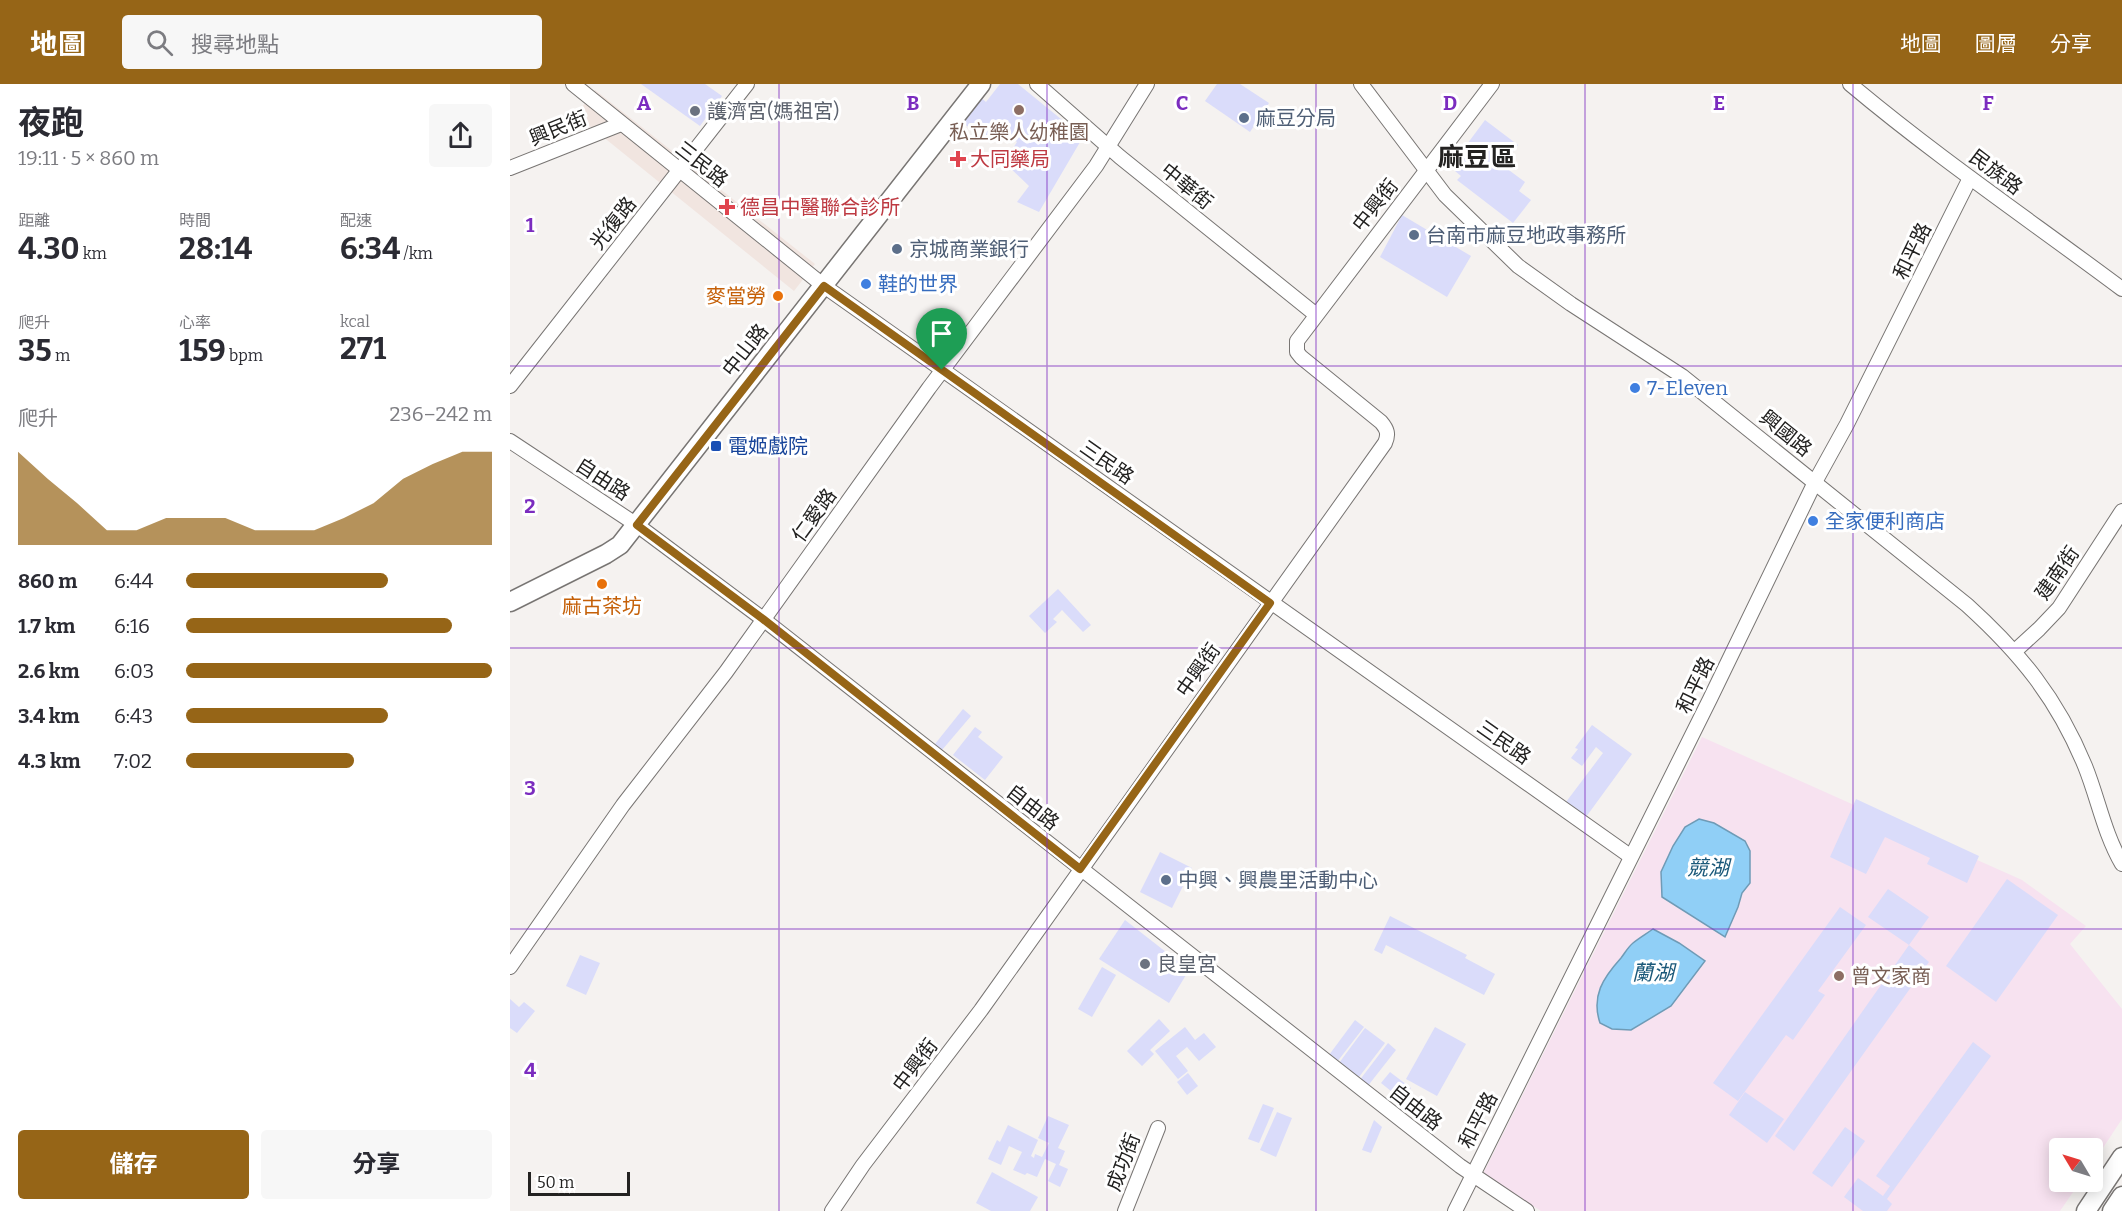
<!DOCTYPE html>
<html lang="zh-TW">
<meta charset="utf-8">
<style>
body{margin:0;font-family:Bitter,"Noto Sans TC",serif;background:#f7f7f7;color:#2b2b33;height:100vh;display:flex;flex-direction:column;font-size:22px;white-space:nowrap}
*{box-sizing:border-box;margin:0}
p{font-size:20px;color:#7c7c81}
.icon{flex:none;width:33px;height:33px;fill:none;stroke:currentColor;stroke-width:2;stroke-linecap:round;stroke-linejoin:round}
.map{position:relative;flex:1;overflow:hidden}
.details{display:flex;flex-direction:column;background:#fff;width:510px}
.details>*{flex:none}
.needle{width:39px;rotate:308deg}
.fabs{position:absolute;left:1539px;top:1054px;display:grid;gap:12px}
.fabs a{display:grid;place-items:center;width:54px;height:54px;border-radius:6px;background:#fff;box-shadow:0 3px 15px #0003;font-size:30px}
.scale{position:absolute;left:18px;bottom:15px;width:102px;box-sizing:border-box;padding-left:6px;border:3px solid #232221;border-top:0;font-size:16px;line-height:21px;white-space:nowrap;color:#232221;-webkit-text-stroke:4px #fff;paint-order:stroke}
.pin{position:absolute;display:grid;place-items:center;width:51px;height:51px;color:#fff;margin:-62px -26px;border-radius:50% 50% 50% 0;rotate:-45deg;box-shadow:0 0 6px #0007}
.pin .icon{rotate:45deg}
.round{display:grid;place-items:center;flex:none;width:63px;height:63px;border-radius:6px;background:#f7f7f7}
.overview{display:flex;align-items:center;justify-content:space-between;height:102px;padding:0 18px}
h1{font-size:33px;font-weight:700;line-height:45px}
.metrics{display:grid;grid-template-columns:repeat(3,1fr);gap:9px;height:102px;padding:6px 18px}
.metrics div{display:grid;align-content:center}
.metrics b{font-size:30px;font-weight:700}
.metrics small{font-size:16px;font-weight:400}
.metrics p{font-size:16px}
.chart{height:168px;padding:12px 18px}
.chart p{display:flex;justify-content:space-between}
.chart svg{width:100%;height:108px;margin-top:6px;fill:#966517;opacity:.7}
.action{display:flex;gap:12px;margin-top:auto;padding:12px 18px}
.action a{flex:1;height:69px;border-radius:6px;background:#966517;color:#fff;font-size:24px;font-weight:700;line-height:69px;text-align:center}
.action a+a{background:#f7f7f7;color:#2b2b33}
ul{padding:0 18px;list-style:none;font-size:20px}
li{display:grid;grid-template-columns:96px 72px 1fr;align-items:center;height:45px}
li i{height:15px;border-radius:8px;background:#966517}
header{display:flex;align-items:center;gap:36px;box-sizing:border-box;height:84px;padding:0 30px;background:#966517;color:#fff}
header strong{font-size:28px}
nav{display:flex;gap:33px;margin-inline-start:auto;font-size:21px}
.search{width:420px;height:54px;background:#f7f7f7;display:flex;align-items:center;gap:15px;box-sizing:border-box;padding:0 21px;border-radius:6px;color:#7c7c81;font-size:22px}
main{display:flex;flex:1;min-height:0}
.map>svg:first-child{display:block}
.built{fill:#f1e5e0}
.education{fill:#f7e2f0}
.water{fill:#90cff6;stroke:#6f9bb6;stroke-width:1.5}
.building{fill:#dadcfa}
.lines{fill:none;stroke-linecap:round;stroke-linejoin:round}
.minor-casing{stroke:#787573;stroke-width:16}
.secondary-casing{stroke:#787573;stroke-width:21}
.minor{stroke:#fff;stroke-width:14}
.secondary{stroke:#fff;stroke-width:18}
.route-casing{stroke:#fff;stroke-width:12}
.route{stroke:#966517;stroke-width:8}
.grid{fill:none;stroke:#7b2cbf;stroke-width:1.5;stroke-opacity:0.55}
.education-dot{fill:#8d6e63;stroke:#fff;stroke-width:2}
.worship-dot{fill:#6b7280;stroke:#fff;stroke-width:2}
.service-dot{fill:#5c6f8a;stroke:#fff;stroke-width:2}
.health-dot{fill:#e0444e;stroke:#fff;stroke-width:2}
.shop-dot{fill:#3f7fe0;stroke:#fff;stroke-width:2}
.food-dot{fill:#e8710a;stroke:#fff;stroke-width:2}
.transit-dot{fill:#1a4fb4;stroke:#fff;stroke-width:2}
.labels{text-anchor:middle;stroke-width:6;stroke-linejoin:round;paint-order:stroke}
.worship-label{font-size:20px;fill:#5b616d;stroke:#fff;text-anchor:start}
.service-label{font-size:20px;fill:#4e5e75;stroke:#fff;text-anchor:start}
.street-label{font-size:20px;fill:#232221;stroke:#fff}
.education-label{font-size:20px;fill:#785e54;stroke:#fff}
.health-label{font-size:20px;fill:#be3a42;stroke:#fff;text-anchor:start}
.shop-label{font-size:20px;fill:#366cbe;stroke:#fff;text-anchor:start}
.food-label{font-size:20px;fill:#c56008;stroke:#fff;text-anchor:end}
.transit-label{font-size:20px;fill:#164399;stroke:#fff;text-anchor:start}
.water-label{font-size:21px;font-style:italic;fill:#1a5879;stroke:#fff}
.district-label{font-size:26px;font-weight:bold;fill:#232221;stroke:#fff}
.grid-label{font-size:20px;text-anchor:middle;font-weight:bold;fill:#7b2cbf;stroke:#fff;stroke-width:6;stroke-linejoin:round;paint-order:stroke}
</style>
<header>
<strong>地圖</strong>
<div class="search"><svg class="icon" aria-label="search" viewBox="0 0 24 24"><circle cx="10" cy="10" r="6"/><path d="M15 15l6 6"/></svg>搜尋地點</div>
<nav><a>地圖</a><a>圖層</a><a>分享</a></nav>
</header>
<main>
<section class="details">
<div class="overview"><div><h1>夜跑</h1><p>19:11 · 5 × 860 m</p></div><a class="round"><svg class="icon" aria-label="share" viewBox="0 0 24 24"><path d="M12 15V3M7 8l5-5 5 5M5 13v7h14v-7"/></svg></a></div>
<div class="metrics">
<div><p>距離</p><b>4.30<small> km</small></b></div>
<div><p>時間</p><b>28:14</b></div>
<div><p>配速</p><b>6:34<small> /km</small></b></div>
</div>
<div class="metrics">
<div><p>爬升</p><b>35<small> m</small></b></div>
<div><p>心率</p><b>159<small> bpm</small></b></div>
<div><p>kcal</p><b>271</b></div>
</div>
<div class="chart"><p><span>爬升</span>236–242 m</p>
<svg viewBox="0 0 160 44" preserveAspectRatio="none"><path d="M0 44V6L10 17L20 27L30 38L40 38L50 33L60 33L70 33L80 38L90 38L100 38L110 33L120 27L130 17L140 11L150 6L160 6V44z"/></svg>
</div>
<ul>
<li><b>860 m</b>6:44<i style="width:66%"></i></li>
<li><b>1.7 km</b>6:16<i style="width:87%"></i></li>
<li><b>2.6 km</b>6:03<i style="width:100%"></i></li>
<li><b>3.4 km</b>6:43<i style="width:66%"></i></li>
<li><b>4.3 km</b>7:02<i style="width:55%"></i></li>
</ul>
<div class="action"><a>儲存</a><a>分享</a></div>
</section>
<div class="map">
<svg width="1612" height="1127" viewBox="0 0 1612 1127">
<rect width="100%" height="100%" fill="#f5f2f0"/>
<polygon class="built" points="85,6 305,180 284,207 66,31"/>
<polygon class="education" points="1192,653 1512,796 1576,842 1560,860 1612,925 1612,1035 1583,1079 1582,1065 1550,1065 1550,1098 1570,1098 1550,1127 1031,1127 973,1090"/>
<g class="water">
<polygon points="1189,735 1204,739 1235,757 1240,767 1240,799 1232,809 1228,823 1215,853 1152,813 1151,788 1163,762 1175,743"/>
<path d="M1143,845L1169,859L1195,877L1161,922L1121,946L1102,945L1090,939C1081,912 1093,894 1111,874C1115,869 1118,863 1123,859C1129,854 1136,850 1143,845Z"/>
</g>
<g class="building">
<polygon points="131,0 195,0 212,12 190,42"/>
<polygon points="490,0 508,0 573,53 529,128 507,118 519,102 494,78 507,58 487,43 477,56 450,37 469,12 476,18"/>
<polygon points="707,0 730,0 759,19 740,48 695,17"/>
<polygon points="975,36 1008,61 992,81 1015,98 1009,107 1021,116 1003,139 947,96 951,92 945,87 951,78 946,75"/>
<polygon points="892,131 961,172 937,213 870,173"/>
<polygon points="548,505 581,541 573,548 552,526 543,535 547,538 535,549 519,532"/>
<polygon points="453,625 461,632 432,666 425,660"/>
<polygon points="1082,641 1122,670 1076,733 1056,718 1093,669 1086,663 1072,682 1061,674 1068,665 1065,664"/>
<polygon points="465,643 472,648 468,653 493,673 475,696 443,671"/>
<polygon points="1346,715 1469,772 1457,799 1417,780 1420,774 1375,753 1356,790 1320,773"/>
<polygon points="650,768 682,784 662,824 630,808"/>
<polygon points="1497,795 1548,831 1486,918 1436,882"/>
<polygon points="1378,805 1419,833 1399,861 1419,878 1284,1067 1265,1052 1399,861 1358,833"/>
<polygon points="1330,823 1356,841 1308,907 1315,911 1283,956 1276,951 1228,1017 1203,999"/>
<polygon points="880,832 957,871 955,874 985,890 974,911 876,861 872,870 864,866"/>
<polygon points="615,836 679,886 659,919 589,875"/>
<polygon points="70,871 90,879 76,911 56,902"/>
<polygon points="592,883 606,891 582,933 568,925"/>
<polygon points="0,915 9,923 14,918 25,927 7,949 0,944"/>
<polygon points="649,935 660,947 640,966 644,970 632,982 617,967"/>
<polygon points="845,936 854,943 827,978 819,971"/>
<polygon points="675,943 685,956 694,949 706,963 689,977 677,963 666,972 678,987 668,995 645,967"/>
<polygon points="925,943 956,960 927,1012 896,995"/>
<polygon points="855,944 875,959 849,993 829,979"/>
<polygon points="1463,958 1481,972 1377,1115 1382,1120 1377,1127 1353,1127 1334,1113 1348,1094 1373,1112 1380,1102 1366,1092"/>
<polygon points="878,959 886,966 857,1003 849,997"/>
<polygon points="880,988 901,1004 892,1016 871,999"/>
<polygon points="678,989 688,1002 677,1011 667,998"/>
<polygon points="1235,1008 1274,1035 1257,1059 1219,1031"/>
<polygon points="753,1020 764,1024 749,1059 738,1055"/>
<polygon points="767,1028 782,1034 766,1073 750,1066"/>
<polygon points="538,1032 559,1041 548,1064 555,1067 549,1081 558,1085 550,1103 538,1097 546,1080 535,1075 527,1093 517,1089 515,1091 503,1086 512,1068 499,1062 491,1081 478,1075 487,1056 490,1058 498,1041 528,1056 521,1072 524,1074 525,1070 532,1073 539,1059 528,1054"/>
<polygon points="864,1036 872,1043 861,1069 852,1066"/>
<polygon points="1335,1043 1355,1057 1322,1103 1302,1089"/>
<polygon points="482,1088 528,1113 520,1127 481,1127 466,1119"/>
</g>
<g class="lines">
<g class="minor-casing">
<g id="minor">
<polyline points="63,0 314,202 1120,772"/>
<polyline points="527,0 610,73 805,230"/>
<path d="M851,0L935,111L1008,182L1061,220L1172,292L1457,521C1510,569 1547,614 1575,682C1588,714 1594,749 1612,780"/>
<path d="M1340,0C1427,73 1521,137 1612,205"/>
<polyline points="0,84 111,40"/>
<polyline points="0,302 237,0"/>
<polyline points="0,357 127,441 253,535 950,1082 1017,1127"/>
<polyline points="1505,567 1529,545 1549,524 1612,427"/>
<polyline points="0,883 113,721 216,588 419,304 586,82 637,0"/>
<path d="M322,1127L353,1081L471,926L875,359C879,350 877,345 871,338L791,273L787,268V257L982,0"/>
<polyline points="615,1127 648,1044"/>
<polyline points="945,1127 1200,615 1305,398 1337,340 1460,94"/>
</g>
</g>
<g class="secondary-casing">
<g id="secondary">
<polyline points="0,518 96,470 110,461 471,0"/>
<polyline points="1576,1127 1612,1073"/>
<polyline points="1602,1127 1612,1112"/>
</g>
</g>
<use href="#minor" class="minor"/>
<use href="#secondary" class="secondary"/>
</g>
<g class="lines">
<g class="route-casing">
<polygon id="route" points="314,202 760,519 570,785 253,535 127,441"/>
</g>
<use href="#route" class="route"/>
</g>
<path class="grid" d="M269,0V1127M537,0V1127M806,0V1127M1075,0V1127M1343,0V1127M0,282H1612M0,564H1612M0,845H1612"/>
<g class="education-dot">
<circle cx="509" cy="26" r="6"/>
<circle cx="1329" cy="892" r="6"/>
</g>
<g class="worship-dot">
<circle cx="185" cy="27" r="6"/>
<circle cx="635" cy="880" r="6"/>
</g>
<g class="service-dot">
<circle cx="734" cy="34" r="6"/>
<circle cx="904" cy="151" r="6"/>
<circle cx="387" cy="165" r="6"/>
<circle cx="656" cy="796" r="6"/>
</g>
<g class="health-dot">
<path d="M445 66h6v6h6v6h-6v6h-6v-6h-6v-6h6z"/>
<path d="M214 114h6v6h6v6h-6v6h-6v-6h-6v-6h6z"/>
</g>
<g class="shop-dot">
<circle cx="356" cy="200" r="6"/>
<circle cx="1125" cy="304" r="6"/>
<circle cx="1303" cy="437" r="6"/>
</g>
<g class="food-dot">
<circle cx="268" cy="212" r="6"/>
<circle cx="92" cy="500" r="6"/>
</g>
<rect class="transit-dot" x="200" y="356" width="12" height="12" rx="3"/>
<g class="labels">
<g class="worship-label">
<text x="197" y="34">護濟宮(媽祖宮)</text>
<text x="647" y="887">良皇宮</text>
</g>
<g class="service-label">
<text x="746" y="41">麻豆分局</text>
<text x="916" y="158">台南市麻豆地政事務所</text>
<text x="399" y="172">京城商業銀行</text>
<text x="668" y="803">中興、興農里活動中心</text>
</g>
<g class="street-label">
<text transform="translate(48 44) rotate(-22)" y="7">興民街</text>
<text transform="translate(192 80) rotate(38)" y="7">三民路</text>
<text transform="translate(1486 88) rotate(37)" y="7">民族路</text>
<text transform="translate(677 102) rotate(39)" y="7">中華街</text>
<text transform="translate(865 121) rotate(-52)" y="7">中興街</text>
<text transform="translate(103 139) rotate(-52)" y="7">光復路</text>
<text transform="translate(1402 167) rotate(-64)" y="7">和平路</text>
<text transform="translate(235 266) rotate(-52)" y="7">中山路</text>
<text transform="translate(1276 349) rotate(39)" y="7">興國路</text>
<text transform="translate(597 378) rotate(35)" y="7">三民路</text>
<text transform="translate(93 395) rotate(33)" y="7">自由路</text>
<text transform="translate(304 431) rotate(-54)" y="7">仁愛路</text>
<text transform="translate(1547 489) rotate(-55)" y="7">建南街</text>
<text transform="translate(688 586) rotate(-55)" y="7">中興街</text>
<text transform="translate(1185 601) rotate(-64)" y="7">和平路</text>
<text transform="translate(994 658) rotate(35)" y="7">三民路</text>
<text transform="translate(523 723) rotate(38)" y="7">自由路</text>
<text transform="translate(405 981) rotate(-53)" y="7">中興街</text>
<text transform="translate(906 1023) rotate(38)" y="7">自由路</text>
<text transform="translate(968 1036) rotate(-63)" y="7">和平路</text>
<text transform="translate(613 1078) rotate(-69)" y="7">成功街</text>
</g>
<g class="education-label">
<text x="509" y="55">私立樂人幼稚園</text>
<text x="1341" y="899" text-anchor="start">曾文家商</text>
</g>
<g class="health-label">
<text x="460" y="82">大同藥局</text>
<text x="230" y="130">德昌中醫聯合診所</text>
</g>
<g class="shop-label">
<text x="368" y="207">鞋的世界</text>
<text x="1137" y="311">7-Eleven</text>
<text x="1315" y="444">全家便利商店</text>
</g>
<g class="food-label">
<text x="256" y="219">麥當勞</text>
<text x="92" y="529" text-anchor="middle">麻古茶坊</text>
</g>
<g class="transit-label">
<text x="218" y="369">電姬戲院</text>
</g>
<g class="water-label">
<text x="1198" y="791">競湖</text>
<text x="1143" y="896">蘭湖</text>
</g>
<g class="district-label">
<text x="967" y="82">麻豆區</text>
</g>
</g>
<g class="grid-label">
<text x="134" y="26">A</text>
<text x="403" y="26">B</text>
<text x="672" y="26">C</text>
<text x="940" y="26">D</text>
<text x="1209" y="26">E</text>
<text x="1478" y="26">F</text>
<text x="20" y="148">1</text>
<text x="20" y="429">2</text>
<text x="20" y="711">3</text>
<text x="20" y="993">4</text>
</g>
</svg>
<div class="fabs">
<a><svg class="needle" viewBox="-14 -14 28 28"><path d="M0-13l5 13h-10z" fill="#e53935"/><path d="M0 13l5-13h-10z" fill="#7c7c81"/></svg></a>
</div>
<div class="scale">50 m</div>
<div class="pin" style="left:432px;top:286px;background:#1e9e55"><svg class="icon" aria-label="arrive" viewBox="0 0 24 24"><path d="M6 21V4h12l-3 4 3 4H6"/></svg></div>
</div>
</main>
